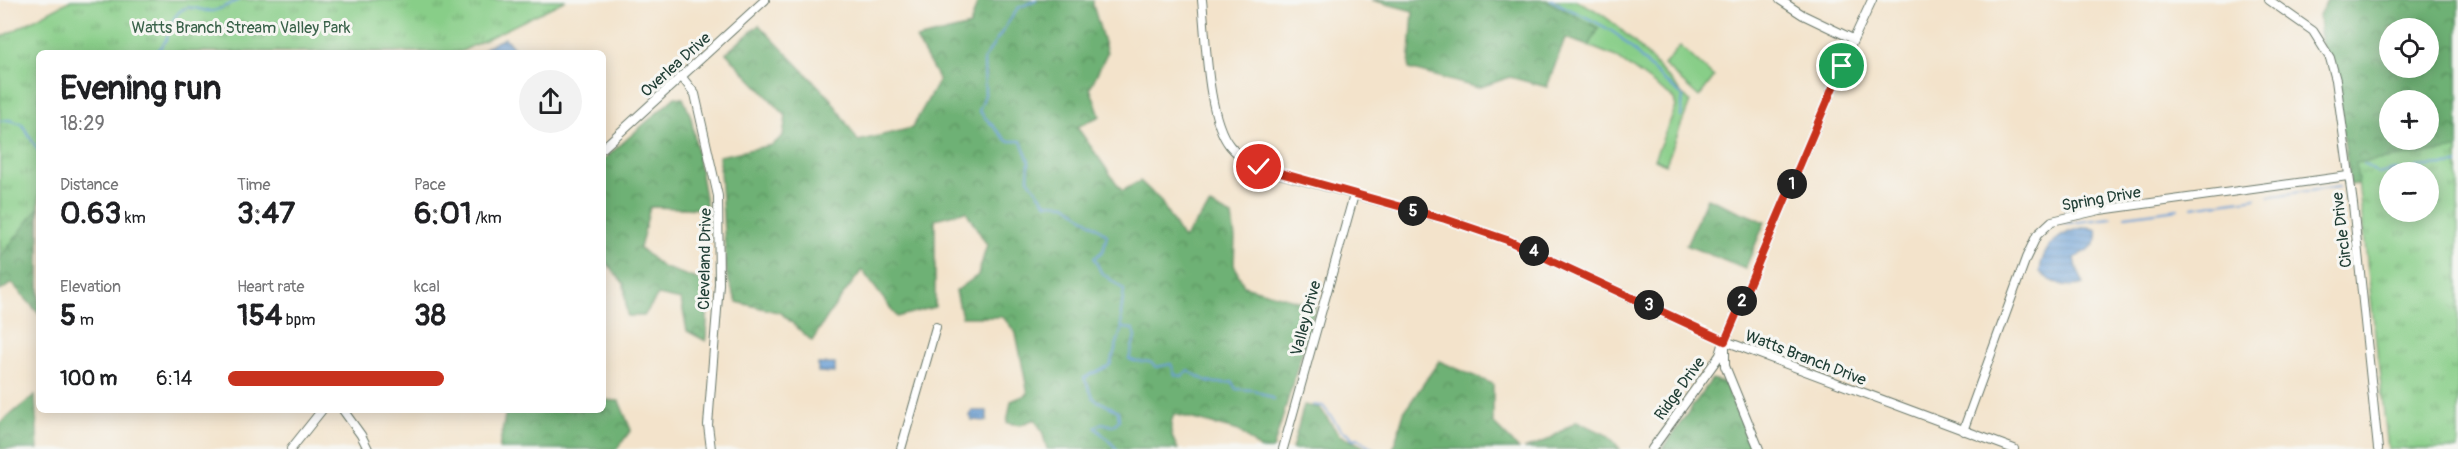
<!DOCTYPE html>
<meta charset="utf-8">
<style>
body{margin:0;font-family:Pangolin,sans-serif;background:#f2f2f2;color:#202124;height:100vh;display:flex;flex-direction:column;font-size:22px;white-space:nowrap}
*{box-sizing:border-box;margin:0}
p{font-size:20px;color:#757577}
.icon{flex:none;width:33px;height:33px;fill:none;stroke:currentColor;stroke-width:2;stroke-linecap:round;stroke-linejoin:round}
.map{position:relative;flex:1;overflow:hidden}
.panel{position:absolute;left:36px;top:50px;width:570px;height:363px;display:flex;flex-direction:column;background:#fff;border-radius:9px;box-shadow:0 3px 15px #0003}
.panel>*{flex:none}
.controls{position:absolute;left:2379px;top:18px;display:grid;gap:12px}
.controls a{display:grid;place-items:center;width:60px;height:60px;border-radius:50%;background:#fff;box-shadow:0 3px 15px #0003;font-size:30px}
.pin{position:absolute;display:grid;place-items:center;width:51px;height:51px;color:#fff;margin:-26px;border:3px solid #fff;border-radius:50%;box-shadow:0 2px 6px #0007}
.km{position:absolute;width:30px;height:30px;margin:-15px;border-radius:50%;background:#222;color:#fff;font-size:16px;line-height:30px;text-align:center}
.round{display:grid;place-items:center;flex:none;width:63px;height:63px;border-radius:32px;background:#f2f2f2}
.summary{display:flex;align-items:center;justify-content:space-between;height:102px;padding:0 24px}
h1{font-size:33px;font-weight:700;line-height:45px}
.stats{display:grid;grid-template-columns:repeat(3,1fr);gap:9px;height:102px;padding:6px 24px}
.stats div{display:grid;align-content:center}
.stats b{font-size:30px;font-weight:700}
.stats small{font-size:16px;font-weight:400}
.stats p{font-size:16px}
ul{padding:0 24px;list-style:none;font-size:20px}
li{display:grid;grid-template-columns:96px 72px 1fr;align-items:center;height:45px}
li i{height:15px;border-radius:8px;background:#c8321e}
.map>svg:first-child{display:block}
.grass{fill:#88ce88;stroke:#54865e;stroke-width:1.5}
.forest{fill:url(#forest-crowns);stroke:#467754;stroke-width:1.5;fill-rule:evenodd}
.park{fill:url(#park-tufts);stroke:#54865e;stroke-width:1.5;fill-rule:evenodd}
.water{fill:url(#water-rules);stroke:#446e84;stroke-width:1.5}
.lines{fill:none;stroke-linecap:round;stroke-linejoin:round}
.stream{stroke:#699ed5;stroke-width:2}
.street-casing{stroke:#697769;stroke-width:10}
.street{stroke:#fff;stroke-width:8}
.route-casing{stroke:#fff;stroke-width:12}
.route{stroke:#c8321e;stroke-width:8}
.labels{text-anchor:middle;stroke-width:6;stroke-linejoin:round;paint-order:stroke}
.park-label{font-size:16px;fill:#396149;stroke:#f6f6f2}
.street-label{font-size:16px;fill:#1f3d34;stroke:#f6f6f2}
</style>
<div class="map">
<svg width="2458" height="449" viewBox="0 0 2458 449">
<defs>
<pattern id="forest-crowns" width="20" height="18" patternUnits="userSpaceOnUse" patternTransform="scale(1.5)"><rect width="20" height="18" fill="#6eb174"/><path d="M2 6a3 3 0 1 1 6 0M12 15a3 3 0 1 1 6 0" fill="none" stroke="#5a9160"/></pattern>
<pattern id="park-tufts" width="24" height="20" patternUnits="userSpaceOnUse" patternTransform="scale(1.5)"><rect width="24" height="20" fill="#88ce88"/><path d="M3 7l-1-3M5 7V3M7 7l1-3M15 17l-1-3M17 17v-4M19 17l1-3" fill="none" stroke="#6fa870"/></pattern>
<pattern id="water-rules" width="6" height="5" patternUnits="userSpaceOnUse" patternTransform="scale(1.5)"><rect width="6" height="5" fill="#699ed5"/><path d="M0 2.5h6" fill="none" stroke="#5682ae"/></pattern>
</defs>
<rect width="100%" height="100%" fill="#f6f6f2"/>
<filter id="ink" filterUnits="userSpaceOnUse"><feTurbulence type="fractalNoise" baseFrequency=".0167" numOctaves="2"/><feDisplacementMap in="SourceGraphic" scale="12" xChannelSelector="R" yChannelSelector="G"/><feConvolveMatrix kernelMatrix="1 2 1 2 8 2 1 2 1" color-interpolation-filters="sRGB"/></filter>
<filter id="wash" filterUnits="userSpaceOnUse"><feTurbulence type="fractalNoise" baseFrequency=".008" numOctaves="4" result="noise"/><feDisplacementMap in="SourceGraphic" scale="24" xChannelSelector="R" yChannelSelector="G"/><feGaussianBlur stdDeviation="1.35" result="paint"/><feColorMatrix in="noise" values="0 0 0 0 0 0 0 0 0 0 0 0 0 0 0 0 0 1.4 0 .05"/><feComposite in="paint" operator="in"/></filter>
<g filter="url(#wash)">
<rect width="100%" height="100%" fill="#f3e3cb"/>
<g class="grass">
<path d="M1545,0C1554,0 1565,0 1573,0C1615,12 1660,71 1690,102L1666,164L1654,159L1676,107L1674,99L1616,57L1589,46L1598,28Z"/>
<polygon points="1680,46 1714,77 1699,97 1664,65"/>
</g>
<g class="forest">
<path d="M978,0H1093V5L1107,53L1090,88L1100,116L1077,127L1122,191L1140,181L1160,200L1183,239L1210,205L1232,216L1235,238L1234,265L1244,286L1316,306L1273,449H1260L1239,431L1174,414C1168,428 1171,436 1178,449H1047L1042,431L1035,419L1020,425L1007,423L1011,401L1028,394L1016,333L1003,317H962L956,291L978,275L987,245L966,211L935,219V307L897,317L862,270L831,311L812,341L781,313L737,302L727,277L719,156L772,145L783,136L786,116L726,53L759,25L830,98L858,141L912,128L939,80L916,39L970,26Z"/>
<polygon points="1372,0 1545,0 1599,28 1589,46 1565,38 1547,87 1510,77 1478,88 1409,69 1413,11"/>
<path d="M2327,0H2458V175L2390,172L2389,181L2350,185L2336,80L2321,42L2319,15ZM2390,28H2428V68H2390ZM2390,100H2428V140H2390Z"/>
<polygon points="0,43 39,79 39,314 12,283 0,291"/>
<polygon points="675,97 683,98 691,117 707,209 650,207 640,248 662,267 709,283 706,341 687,331 681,300 658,295 644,316 627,316 624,284 603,258 603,160"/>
<polygon points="1707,198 1765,222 1745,269 1686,245"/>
<polygon points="1439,361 1493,384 1493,423 1519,449 1393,449 1404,412"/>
<polygon points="1712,379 1726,383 1751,449 1662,449"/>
<polygon points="35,395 38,449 0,449 0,423"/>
<polygon points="603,400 619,401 631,430 617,449 499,449 506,410 603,410"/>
<polygon points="1304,405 1320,408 1339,435 1369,449 1292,449"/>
<polygon points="1577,421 1609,436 1620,449 1524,449 1548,440"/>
</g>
<g class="park">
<polygon points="71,0 566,0 460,52 39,52 39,207 0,258 0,38"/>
<path d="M2458,149V449H2388L2356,163ZM2390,172H2428V212H2390Z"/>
</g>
<g class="water">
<polygon points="505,38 517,52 482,52 486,47"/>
<path d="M2088,227L2097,230C2100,246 2087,250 2075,258L2077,269L2084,284C2068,289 2051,283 2040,272C2042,245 2063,230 2088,227Z"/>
<polygon points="818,364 835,364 835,373 818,372"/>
<polygon points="972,411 987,411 987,421 972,420 969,416"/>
</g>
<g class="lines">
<g class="stream">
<polyline points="1036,0 1018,8 984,59 985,95 979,111 1007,141 1021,141 1029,161 1028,179 1046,203 1066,204 1107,235 1103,251 1094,258 1101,272 1124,290 1121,313 1122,328 1110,365 1084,378 1094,399 1118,411 1119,420 1113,426 1102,423 1095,427 1117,449"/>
<path d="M1551,0C1571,11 1605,24 1621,38C1642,58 1659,79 1683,96L1681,117"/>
<path d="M155,52C172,42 167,22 179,12C190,2 200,12 212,11C220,10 231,3 239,0"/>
<polyline points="0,121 9,120 22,124 39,152"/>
<polyline points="2364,164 2379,174 2395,170 2407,172"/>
<polyline points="2412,172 2416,167 2458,164"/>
<polyline points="2270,196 2339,187"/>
<polyline points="2192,207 2256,198"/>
<polyline points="2125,216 2178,209"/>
<polyline points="2063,224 2111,218"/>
<path d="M1123,328L1133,329L1135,337L1129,359L1134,361L1150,362L1156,367L1171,364L1175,375L1182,376L1188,370C1202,380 1214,386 1232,382L1236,389L1254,390L1274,399"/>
<polyline points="1313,405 1323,406 1342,431 1348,433 1353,439 1358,438 1374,449"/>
</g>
</g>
</g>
<g filter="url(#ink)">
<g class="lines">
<g class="street-casing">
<g id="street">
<path d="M1202,0C1206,38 1207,118 1230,146C1241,159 1254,165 1269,171L1445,219L1507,240L1725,341L2014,449"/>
<polyline points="1780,0 1803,15 1853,39"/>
<polyline points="2269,0 2313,31 2330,58 2336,80 2353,204 2378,449"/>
<polyline points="681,76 695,94 718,196 719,284 708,425 711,449"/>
<polyline points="603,148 765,0"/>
<polyline points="343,410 361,435 368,449"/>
<polyline points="1963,431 2026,258 2037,235 2052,221 2100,210 2348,176"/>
<polyline points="291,449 322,410"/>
<polyline points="901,449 936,327"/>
<polyline points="1283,449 1354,195"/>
<polyline points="1652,449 1720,355 1723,345"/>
<polyline points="1759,449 1725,366 1725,341 1851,45 1872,0"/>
</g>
</g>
<use href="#street" class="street"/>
</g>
</g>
<g class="lines" filter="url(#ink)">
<g class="route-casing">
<polyline id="route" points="1259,167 1445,219 1507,240 1725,341 1842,66"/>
</g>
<use href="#route" class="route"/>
</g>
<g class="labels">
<g class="park-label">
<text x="241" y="33">Watts Branch Stream Valley Park</text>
</g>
<g class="street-label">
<text transform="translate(675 64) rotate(-42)" y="6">Overlea Drive</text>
<text transform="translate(2101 198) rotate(-10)" y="6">Spring Drive</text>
<text transform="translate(2341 230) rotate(-97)" y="6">Circle Drive</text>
<text transform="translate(704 259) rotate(-89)" y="6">Cleveland Drive</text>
<text transform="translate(1305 318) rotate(-75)" y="6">Valley Drive</text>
<text transform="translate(1806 357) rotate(21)" y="6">Watts Branch Drive</text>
<text transform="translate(1679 388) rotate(-54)" y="6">Ridge Drive</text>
</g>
</g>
</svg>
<div class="controls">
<a><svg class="icon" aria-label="locate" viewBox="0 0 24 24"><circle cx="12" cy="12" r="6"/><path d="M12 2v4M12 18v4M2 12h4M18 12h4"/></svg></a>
<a>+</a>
<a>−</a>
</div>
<div class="pin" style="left:1842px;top:66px;background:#1e9e55"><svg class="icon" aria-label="arrive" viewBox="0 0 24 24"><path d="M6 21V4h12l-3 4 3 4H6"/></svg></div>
<div class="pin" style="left:1259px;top:167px;background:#d93025"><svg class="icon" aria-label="check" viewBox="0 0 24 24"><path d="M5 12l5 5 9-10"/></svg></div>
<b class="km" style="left:1792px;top:184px">1</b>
<b class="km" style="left:1742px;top:301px">2</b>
<b class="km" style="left:1649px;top:305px">3</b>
<b class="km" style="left:1534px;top:251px">4</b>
<b class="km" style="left:1413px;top:211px">5</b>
<section class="panel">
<div class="summary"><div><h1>Evening run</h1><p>18:29</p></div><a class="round"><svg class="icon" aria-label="share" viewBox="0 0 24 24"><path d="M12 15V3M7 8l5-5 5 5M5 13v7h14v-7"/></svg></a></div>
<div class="stats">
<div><p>Distance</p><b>0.63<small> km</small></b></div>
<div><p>Time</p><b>3:47</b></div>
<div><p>Pace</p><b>6:01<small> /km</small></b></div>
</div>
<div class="stats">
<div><p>Elevation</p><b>5<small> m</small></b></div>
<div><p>Heart rate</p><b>154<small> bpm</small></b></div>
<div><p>kcal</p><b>38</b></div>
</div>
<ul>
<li><b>100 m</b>6:14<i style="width:61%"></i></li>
</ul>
</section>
</div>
